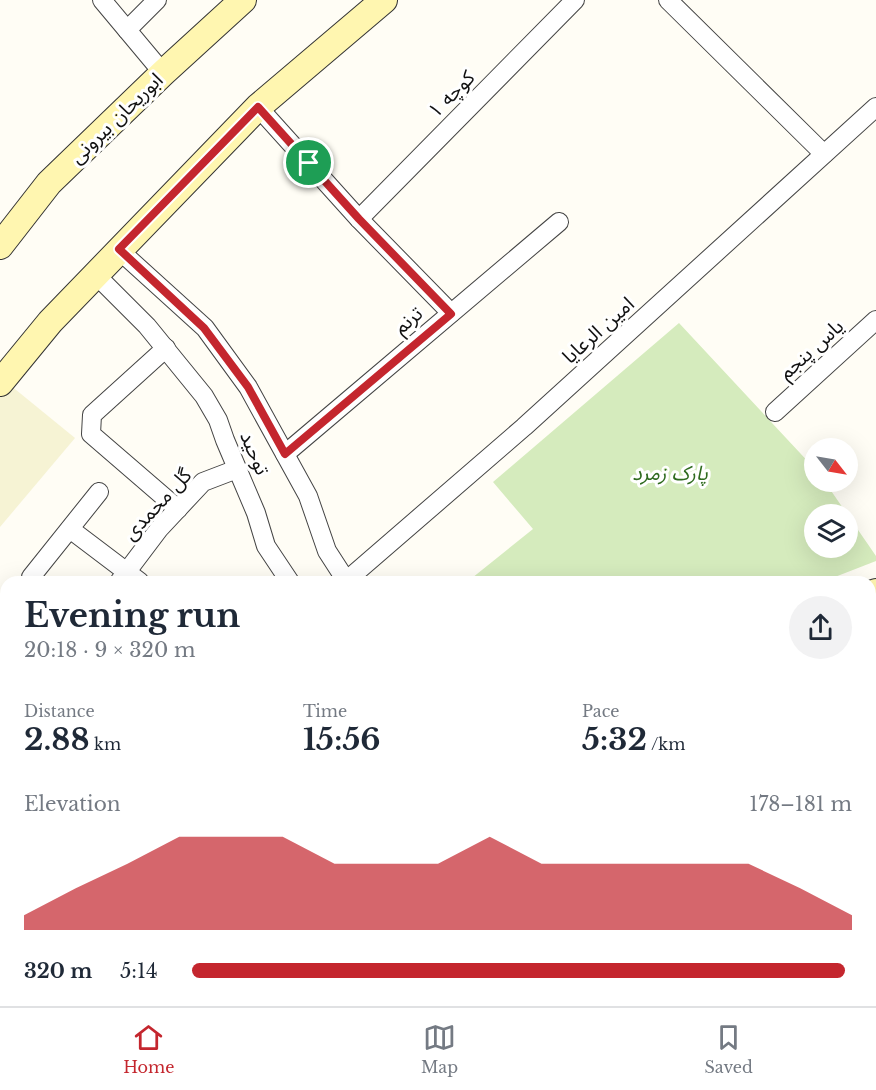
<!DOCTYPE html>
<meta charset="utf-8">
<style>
body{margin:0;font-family:"Libre Baskerville","Noto Sans Arabic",serif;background:#f2f2f3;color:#1f2937;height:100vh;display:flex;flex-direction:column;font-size:22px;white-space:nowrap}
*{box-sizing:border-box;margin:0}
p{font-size:20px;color:#747a83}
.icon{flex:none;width:33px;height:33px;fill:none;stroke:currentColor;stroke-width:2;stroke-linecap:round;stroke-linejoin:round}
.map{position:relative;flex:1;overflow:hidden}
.drawer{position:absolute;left:0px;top:576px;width:876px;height:430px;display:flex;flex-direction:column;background:#fff;border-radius:18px 18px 0 0;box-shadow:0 6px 24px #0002}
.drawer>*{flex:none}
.needle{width:39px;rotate:121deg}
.tools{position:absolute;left:804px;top:438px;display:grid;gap:12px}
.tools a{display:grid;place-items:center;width:54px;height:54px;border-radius:50%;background:#fff;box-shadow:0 6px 24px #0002;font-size:30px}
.pin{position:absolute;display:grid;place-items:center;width:51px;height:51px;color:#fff;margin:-26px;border:3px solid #fff;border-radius:50%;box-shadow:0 2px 6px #0007}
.round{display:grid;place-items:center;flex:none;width:63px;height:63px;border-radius:32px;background:#f2f2f3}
.head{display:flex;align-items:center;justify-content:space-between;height:102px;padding:0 24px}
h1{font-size:33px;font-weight:700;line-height:45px}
.metrics{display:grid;grid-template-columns:repeat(3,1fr);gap:9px;height:102px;padding:6px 24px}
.metrics div{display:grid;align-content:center}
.metrics b{font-size:30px;font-weight:700}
.metrics small{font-size:16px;font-weight:400}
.metrics p{font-size:16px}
.chart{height:168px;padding:12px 24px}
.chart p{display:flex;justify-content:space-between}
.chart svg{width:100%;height:108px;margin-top:6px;fill:#c4262e;opacity:.7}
ul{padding:0 24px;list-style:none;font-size:20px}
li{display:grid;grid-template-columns:96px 72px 1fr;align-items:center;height:45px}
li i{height:15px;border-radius:8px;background:#c4262e}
.dock{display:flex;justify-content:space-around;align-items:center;height:84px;border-top:2px solid #e0e1e3;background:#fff;font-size:16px;color:#747a83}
.dock a{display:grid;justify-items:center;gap:3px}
.dock .on{color:#c4262e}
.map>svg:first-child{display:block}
.farmland{fill:#f6f3d4}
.green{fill:#d5ebbd;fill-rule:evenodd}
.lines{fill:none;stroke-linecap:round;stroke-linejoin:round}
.street-casing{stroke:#444;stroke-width:20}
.secondary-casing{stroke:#333;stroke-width:28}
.primary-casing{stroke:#222;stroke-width:31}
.street{stroke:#fff;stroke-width:18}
.secondary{stroke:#fff6b0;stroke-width:26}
.primary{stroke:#f9d66b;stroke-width:28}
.path-bridge{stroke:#333;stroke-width:4;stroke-dasharray:6 3;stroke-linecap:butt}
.route-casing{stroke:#fff;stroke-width:12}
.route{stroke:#c4262e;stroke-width:8}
.labels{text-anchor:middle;stroke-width:6;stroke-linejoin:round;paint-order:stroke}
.street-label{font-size:20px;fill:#111;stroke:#fff}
.park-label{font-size:20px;font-style:italic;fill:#2f6b1f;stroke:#fff}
</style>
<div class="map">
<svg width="876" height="1006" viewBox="0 0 876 1006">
<rect width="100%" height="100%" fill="#fffdf5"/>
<polygon class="farmland" points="10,385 75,438 0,527 0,397"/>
<path class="green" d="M679,323L814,468V482H825L876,556V561L822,582H467L533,529L493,482ZM814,514H848V548H814Z"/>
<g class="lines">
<g class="street-casing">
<g id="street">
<polyline points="102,0 163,73"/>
<polyline points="668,0 824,154"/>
<polyline points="127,30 157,0"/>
<polyline points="258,107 359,219 451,313"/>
<polyline points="359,219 575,0"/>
<polyline points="119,250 205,328 248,387 308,496 327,551 347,582"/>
<polyline points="96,275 147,326 204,396 218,420 225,440 256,513 266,546 290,582"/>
<polyline points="166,348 92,415 91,434 178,509"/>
<polyline points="775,412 876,320"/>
<polyline points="285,454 559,222"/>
<polyline points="70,529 140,582"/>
<polyline points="31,577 99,492"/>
<polyline points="346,581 524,427 876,107"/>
<polyline points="119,582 159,529 203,482 237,469"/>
<polyline points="870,708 876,714"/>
<polyline points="870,851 876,857"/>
<polyline points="625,1000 635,1006"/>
<polyline points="71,1006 80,1000"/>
<polyline points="246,1006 255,1000"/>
<polyline points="720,1006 725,1000"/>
</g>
</g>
<g class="secondary-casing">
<g id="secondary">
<polyline points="0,246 49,183 163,73 243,0"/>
<polyline points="0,383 50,322 258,107 384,0"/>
<polyline points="870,594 876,592"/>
<polyline points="870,671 876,669"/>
<polyline points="0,913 6,909"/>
<polyline points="0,1006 6,1000"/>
</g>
</g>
<g class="primary-casing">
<g id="primary">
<polyline points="0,730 6,734"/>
<polyline points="0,778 6,781"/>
<polyline points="429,1000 440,1006"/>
<polyline points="520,1000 531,1006"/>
</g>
</g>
<use href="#street" class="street"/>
<use href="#secondary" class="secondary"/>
<use href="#primary" class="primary"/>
<polyline class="path-bridge" points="517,1006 520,1000"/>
</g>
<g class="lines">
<g class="route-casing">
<polygon id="route" points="258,107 359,219 451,314 285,454 248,387 204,328 119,249"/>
</g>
<use href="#route" class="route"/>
</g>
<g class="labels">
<g class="street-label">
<text transform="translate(451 94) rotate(-45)" y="7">کوچه ۱</text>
<text transform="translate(116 118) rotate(-44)" y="7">ابوریحان بیرونی</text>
<text transform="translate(408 320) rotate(-40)" y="7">ترنم</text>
<text transform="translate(598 330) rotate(-42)" y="7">امین الرعایا</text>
<text transform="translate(811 349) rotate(-42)" y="7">یاس پنجم</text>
<text transform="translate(255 453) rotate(67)" y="7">توحید</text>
<text transform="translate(157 504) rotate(-47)" y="7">گل محمدی</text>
</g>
<g class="park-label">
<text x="670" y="480">پارک زمرد</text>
</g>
</g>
</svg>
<div class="tools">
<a><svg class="needle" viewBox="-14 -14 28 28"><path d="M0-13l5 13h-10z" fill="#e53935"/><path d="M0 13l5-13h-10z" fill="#747a83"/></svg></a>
<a><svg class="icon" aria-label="layers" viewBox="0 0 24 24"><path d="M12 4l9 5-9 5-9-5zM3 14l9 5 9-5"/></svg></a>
</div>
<div class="pin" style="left:309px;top:163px;background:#1e9e55"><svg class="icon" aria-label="arrive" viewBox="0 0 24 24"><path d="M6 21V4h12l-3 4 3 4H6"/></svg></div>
<section class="drawer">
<div class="head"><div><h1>Evening run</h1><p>20:18 · 9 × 320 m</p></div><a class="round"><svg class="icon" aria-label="share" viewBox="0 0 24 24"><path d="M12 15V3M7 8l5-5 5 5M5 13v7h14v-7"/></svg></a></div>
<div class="metrics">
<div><p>Distance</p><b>2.88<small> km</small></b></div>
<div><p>Time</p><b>15:56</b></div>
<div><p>Pace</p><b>5:32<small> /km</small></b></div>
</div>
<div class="chart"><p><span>Elevation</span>178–181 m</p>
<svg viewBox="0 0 160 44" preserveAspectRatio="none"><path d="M0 44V38L10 27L20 17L30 6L40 6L50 6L60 17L70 17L80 17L90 6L100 17L110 17L120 17L130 17L140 17L150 27L160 38V44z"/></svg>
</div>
<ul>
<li><b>320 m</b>5:14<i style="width:99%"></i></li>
</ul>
</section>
</div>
<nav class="dock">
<a class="on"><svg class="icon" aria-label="home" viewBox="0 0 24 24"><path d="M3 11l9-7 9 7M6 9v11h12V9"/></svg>Home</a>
<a><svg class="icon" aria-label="map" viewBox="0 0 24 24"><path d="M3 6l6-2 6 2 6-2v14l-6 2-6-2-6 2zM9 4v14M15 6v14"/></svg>Map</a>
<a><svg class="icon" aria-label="saved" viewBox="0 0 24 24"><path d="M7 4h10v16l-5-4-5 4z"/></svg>Saved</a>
</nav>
